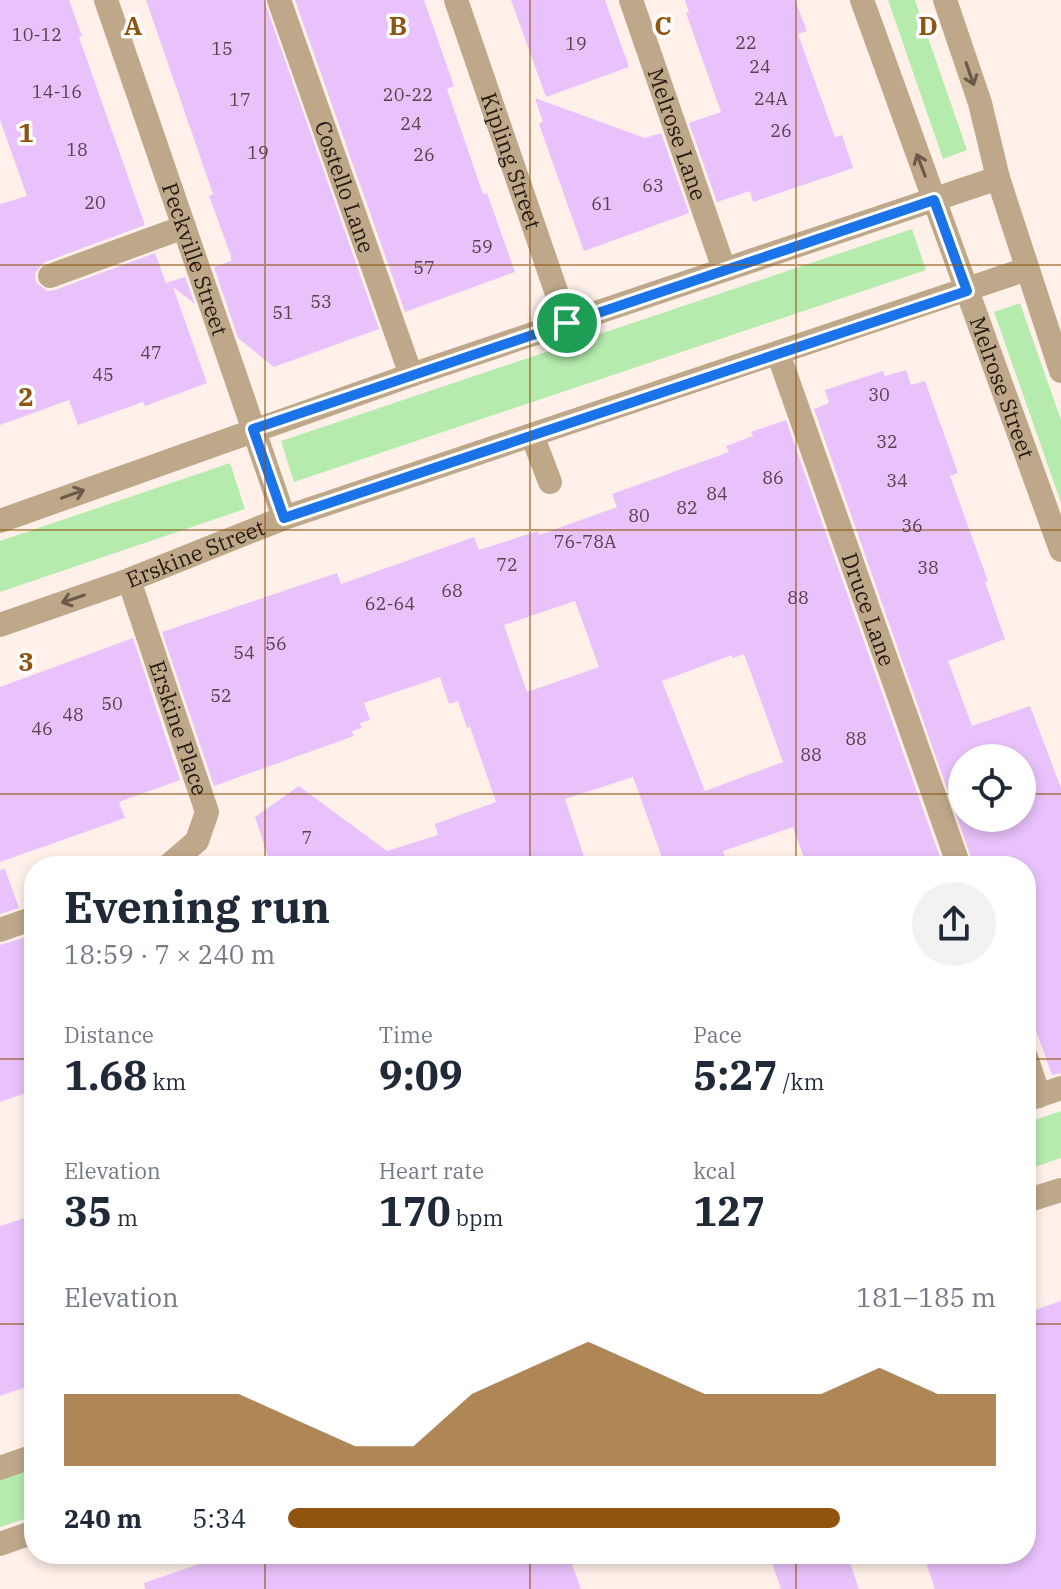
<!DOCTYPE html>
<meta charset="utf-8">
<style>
body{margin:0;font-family:"IBM Plex Serif",serif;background:#f2f2f3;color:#1f2937;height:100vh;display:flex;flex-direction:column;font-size:30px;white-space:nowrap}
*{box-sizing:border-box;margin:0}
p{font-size:26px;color:#747a83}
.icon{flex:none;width:44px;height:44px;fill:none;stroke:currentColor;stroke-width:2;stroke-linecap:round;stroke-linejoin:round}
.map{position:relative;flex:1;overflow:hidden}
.details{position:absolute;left:24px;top:856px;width:1012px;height:708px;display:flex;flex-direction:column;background:#fff;border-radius:32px;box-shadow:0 4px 12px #0003}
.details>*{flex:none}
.tools{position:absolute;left:948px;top:744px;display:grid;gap:16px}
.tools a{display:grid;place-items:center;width:88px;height:88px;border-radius:50%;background:#fff;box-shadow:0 4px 12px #0003;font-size:40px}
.pin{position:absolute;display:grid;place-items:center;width:68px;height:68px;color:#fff;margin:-34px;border:4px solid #fff;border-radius:50%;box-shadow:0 2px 8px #0007}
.round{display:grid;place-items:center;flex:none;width:84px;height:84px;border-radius:42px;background:#f2f2f3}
.summary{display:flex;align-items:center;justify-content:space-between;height:136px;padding:0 40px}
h1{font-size:44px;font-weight:800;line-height:60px}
.stats{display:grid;grid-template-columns:repeat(3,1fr);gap:12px;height:136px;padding:8px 40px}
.stats div{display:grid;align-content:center}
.stats b{font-size:40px;font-weight:800}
.stats small{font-size:22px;font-weight:400}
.stats p{font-size:22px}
.chart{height:224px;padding:16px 40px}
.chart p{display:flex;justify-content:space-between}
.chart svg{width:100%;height:144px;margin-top:8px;fill:#8e5410;opacity:.7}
ul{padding:0 40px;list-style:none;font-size:26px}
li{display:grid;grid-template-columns:128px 96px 1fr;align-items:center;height:60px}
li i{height:20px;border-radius:10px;background:#8e5410}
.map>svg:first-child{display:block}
.green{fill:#b5ecae}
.building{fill:#e9c2fb;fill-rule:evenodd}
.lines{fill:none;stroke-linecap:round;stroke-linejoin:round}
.minor{stroke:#bfa88a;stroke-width:24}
.oneway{stroke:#6b5a49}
.route-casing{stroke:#fff;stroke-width:16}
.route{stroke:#1a73e8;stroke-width:10}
.grid{fill:none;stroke:#8e5410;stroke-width:2;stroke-opacity:0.55}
.labels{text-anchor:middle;stroke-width:7;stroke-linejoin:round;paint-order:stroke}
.number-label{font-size:18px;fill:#57444d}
.street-label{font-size:22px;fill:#261a13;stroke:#fff}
.grid-label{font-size:26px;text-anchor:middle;font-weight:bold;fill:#8e5410;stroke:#fff;stroke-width:7;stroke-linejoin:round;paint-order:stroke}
</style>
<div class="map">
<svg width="1061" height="1589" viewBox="0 0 1061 1589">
<rect width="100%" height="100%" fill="#fff0e9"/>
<g class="green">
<polygon points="888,0 915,0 967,150 943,159"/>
<polygon points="912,229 926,270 294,482 281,441"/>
<polygon points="1020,303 1061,420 1061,503 994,312"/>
<polygon points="230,463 245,509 0,592 0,541"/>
<polygon points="1061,1111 1061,1158 1026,1170 1026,1123"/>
<polygon points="34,1468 34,1516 0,1527 0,1479"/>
</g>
<g class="building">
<polygon points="0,0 69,0 82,36 79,37 145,225 45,262 35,273 36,282 47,291 55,290 155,253 166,283 185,277 195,304 173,287 207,383 145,406 143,402 78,425 69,400 0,425 0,204 27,196 0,120"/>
<polygon points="146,0 264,0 379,329 274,367 238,338 214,267 231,261 231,256 209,196 213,194"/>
<polygon points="295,0 424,0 454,86 447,89 483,194 487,193 515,272 405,312"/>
<polygon points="511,0 605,0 629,67 546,97"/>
<polygon points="685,0 795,0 807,31 798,34 835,137 842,135 853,168 753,202 750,191 717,202 689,123 721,112 686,13 689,12"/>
<polygon points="535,98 645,138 661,133 689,213 584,251 539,124 543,122"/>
<path d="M906,370L911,385L925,381L958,473L950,476L988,581L985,582L1005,639L948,661L972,726L1030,706L1061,788V1073L1052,1075L1026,1003V866H974L814,409L829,403L825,390L883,371L885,376ZM962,758H1022V818H962Z"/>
<path d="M786,420L943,866H807L793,827L723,851L728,866H665L633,777L565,799L587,866H271L255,817L299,786L387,851L438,835L435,824L496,802L470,727L467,728L458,701L449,704L440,677L364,703L370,720L360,723L362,728L352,731L354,736L214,786L162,632L337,573L341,584L474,537L479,550L538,531L539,535L617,507L612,494L729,452L726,446L753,436L751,432ZM575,601L599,667L527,692L504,625ZM744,654L783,762L705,791L662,681L732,655L733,658Z"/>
<polygon points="133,638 180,780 119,802 125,818 0,862 0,687"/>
<polygon points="5,869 19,908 0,914 0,870"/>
<polygon points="29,936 34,950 34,1090 0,1102 0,945"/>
<polygon points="34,1215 34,1384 0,1396 0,1226"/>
<polygon points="1061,1301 1061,1589 935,1589 923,1554 1026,1554 1026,1313"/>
<polygon points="228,1554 568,1554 581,1589 145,1589 144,1583"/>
<polygon points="769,1554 847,1554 859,1589 781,1589"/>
</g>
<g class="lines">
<g class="minor">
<path id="s1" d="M106,0L284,518"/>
<path id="s2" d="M279,0L411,375"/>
<path id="s3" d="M456,0L567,323"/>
<path id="s4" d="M631,0L724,269"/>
<path id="s5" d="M862,0L1061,550"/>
<polyline points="945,0 980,103 998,178 1061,371"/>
<polyline points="50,276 184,227"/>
<path id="s6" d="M778,353L959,866"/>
<polyline points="532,435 550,482"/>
<polyline points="0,521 411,375 998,178"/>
<path id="s7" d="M129,580L207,812L197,841L168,866"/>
<path id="s8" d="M0,625L129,580L284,518L1027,269"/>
<polyline points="0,930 34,918"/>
<polyline points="1026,1057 1039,1096"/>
<polyline points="1026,1100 1061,1088"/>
<polyline points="1026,1201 1061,1190"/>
<polyline points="0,1468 34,1456"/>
<polyline points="0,1544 34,1532"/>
</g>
</g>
<defs><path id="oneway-shaft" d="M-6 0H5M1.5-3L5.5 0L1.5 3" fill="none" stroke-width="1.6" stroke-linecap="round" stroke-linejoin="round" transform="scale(2)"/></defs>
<g class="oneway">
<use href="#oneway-shaft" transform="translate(970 74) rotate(71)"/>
<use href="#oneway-shaft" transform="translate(921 165) rotate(-111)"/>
<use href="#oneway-shaft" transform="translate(73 494) rotate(-20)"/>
<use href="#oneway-shaft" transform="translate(73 599) rotate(161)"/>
</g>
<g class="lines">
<g class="route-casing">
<polygon id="route" points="934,200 967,291 284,518 253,429"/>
</g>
<use href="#route" class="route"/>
</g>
<path class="grid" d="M265,0V866M530,0V866M796,0V866M0,265H1061M0,530H1061M0,794H962M1022,794H1061M0,1059H34M1026,1059H1061M0,1324H34M1026,1324H1061M265,1554V1589M530,1554V1589M796,1554V1589"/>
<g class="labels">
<g class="number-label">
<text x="37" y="41">10-12</text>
<text x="746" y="49">22</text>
<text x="576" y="50">19</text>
<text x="222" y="55">15</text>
<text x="760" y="73">24</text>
<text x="57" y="98">14-16</text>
<text x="408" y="101">20-22</text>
<text x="771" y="105">24A</text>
<text x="240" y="106">17</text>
<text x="411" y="130">24</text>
<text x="781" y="137">26</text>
<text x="77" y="156">18</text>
<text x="258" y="159">19</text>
<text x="424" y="161">26</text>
<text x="653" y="192">63</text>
<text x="95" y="209">20</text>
<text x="602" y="210">61</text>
<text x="482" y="253">59</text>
<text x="424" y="274">57</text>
<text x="321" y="308">53</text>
<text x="283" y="319">51</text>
<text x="151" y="359">47</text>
<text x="103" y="381">45</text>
<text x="879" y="401">30</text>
<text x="887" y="448">32</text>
<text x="773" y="484">86</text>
<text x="897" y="487">34</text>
<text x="717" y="500">84</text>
<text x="687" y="514">82</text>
<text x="639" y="522">80</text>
<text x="912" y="532">36</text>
<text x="585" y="548">76-78A</text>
<text x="507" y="571">72</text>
<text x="928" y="574">38</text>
<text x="452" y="597">68</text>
<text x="798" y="604">88</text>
<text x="390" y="610">62-64</text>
<text x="276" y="650">56</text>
<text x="244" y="659">54</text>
<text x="221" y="702">52</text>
<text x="112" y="710">50</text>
<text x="73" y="721">48</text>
<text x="42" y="735">46</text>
<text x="856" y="745">88</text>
<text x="811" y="761">88</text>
<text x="307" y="844">7</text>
</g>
<g class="street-label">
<text dy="8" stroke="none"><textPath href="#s4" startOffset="142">Melrose Lane</textPath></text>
<text dy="8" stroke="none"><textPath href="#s3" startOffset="170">Kipling Street</textPath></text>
<text dy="8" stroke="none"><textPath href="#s2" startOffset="198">Costello Lane</textPath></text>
<text dy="8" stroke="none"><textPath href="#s1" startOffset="274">Peckville Street</textPath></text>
<text dy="8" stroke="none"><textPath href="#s5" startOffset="412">Melrose Street</textPath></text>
<text dy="8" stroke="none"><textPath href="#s8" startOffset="208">Erskine Street</textPath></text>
<text dy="8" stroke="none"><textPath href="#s6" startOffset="272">Druce Lane</textPath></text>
<text dy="8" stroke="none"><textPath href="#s7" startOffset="156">Erskine Place</textPath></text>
</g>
</g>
<g class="grid-label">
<text x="133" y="35">A</text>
<text x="398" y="35">B</text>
<text x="663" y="35">C</text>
<text x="928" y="35">D</text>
<text x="26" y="142">1</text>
<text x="26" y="406">2</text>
<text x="26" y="671">3</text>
</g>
</svg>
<div class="tools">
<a><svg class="icon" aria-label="locate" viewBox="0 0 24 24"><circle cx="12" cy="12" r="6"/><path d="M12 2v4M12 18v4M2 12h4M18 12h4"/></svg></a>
</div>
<div class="pin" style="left:567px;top:323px;background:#1e9e55"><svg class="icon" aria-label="arrive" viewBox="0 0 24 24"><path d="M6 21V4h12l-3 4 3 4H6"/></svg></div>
<section class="details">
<div class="summary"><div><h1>Evening run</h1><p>18:59 · 7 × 240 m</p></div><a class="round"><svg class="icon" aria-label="share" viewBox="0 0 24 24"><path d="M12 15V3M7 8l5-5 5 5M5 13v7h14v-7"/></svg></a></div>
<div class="stats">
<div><p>Distance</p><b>1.68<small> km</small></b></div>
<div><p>Time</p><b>9:09</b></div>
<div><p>Pace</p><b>5:27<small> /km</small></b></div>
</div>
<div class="stats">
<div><p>Elevation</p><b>35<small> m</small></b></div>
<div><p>Heart rate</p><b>170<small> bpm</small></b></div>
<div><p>kcal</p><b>127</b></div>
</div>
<div class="chart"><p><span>Elevation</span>181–185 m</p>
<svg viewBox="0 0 160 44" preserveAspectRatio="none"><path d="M0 44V22L10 22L20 22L30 22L40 30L50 38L60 38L70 22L80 14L90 6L100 14L110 22L120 22L130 22L140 14L150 22L160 22V44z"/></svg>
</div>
<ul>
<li><b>240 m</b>5:34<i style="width:78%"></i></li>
</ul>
</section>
</div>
